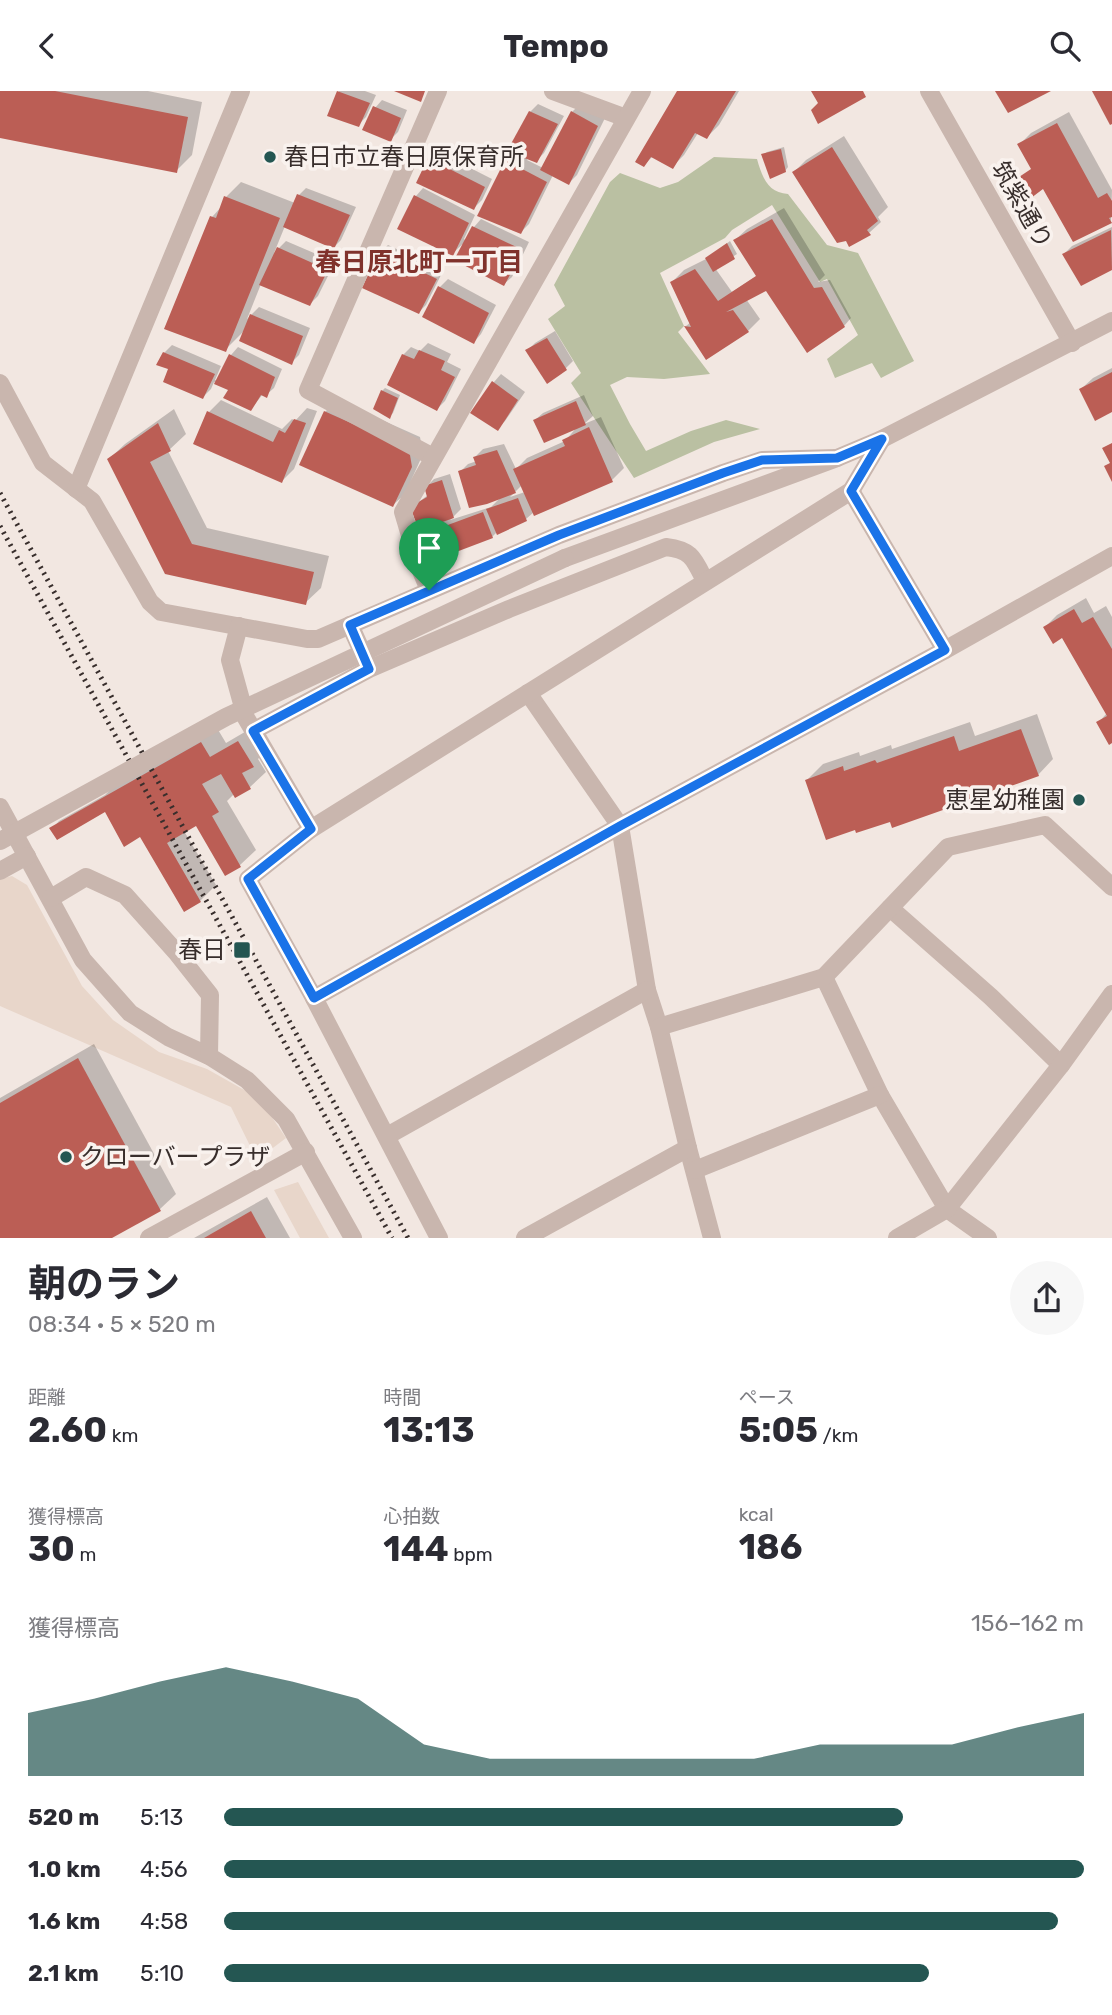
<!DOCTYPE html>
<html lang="ja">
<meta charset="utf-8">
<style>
body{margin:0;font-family:Rubik,"Noto Sans JP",sans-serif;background:#f7f7f7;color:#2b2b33;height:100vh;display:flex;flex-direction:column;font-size:26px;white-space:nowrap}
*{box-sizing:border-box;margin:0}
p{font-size:23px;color:#7c7c81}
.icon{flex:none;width:38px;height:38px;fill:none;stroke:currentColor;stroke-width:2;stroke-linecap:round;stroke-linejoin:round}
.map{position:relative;height:1147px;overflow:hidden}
.sheet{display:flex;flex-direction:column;background:#fff;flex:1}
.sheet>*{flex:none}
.pin{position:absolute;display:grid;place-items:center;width:60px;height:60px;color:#fff;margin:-72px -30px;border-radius:50% 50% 50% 0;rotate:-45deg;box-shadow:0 0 7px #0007}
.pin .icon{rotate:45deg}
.round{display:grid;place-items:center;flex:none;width:74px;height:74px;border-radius:37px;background:#f7f7f7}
.head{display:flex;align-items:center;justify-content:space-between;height:119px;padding:0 28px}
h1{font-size:38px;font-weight:700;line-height:52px}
.stats{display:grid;grid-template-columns:repeat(3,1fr);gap:10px;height:119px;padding:7px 28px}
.stats div{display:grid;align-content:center}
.stats b{font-size:35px;font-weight:700}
.stats small{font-size:19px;font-weight:400}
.stats p{font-size:19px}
.chart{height:196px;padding:14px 28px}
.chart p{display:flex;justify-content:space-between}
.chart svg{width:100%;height:126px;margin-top:7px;fill:#245652;opacity:.7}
ul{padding:0 28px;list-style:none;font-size:23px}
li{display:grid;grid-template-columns:112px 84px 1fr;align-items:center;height:52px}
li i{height:18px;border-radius:9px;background:#245652}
header{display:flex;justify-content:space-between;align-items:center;height:91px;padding:0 28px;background:#fff;font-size:32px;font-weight:700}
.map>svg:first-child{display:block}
.green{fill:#bac0a2}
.plaza{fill:#e8d6ca}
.shadow{fill:#0003;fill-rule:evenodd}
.building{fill:#bb5e55}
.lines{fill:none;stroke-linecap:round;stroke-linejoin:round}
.minor{stroke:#c9b6ae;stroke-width:18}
.rail{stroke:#382e2c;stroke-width:5;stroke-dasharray:2 5;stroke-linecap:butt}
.minor-bridge{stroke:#c9b6ae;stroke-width:18}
.route-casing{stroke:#fff;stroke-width:14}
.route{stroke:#1a73e8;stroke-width:9}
.poi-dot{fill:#245652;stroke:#f9f2ee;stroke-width:2.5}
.labels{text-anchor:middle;stroke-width:7;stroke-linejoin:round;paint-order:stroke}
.poi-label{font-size:24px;fill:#382e2c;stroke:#f9f2ee;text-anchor:start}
.street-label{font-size:24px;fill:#382e2c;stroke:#f9f2ee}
.neighbourhood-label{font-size:26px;font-weight:bold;fill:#80322c;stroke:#f9f2ee}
</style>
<header><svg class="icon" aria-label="back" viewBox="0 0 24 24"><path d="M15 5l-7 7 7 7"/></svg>Tempo<svg class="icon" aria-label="search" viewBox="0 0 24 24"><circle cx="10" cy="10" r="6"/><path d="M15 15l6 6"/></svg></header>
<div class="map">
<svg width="1112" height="1147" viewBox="0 0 1112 1147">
<rect width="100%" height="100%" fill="#f2e7e1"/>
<path class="green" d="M714,66L757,68C762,86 768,102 788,103L827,154L858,162L914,270L881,287L872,272L835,287L827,268L858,244L827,188L820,191L772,114L732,139L725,147L660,182L684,235L678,241L710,283L664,288L627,286L610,294L630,333L646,360L691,340L726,329L760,338L714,351L634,387L571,292L581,282L548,228L565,215L554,194L610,91L620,82L660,97L678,91Z"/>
<g class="plaza">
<polygon points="12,785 27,794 82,895 113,929 159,961 207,978 246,1000 267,1019 286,1047 257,1069 231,1016 0,915 0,788"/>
<polygon points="298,1091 329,1147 300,1147 274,1099"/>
</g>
<g class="shadow">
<polygon points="0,0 148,0 202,11 192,64 176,80 0,45"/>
<polygon points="339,0 365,0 376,4 366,26 358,34 330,24"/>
<polygon points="679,0 739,0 719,34 707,46 698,42 684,64 673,75 653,65 644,74"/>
<polygon points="382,9 407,19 398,41 390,49 375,17"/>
<polygon points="538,13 564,25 544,62 536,70 528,67 527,69 543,77 572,21 580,13 605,27 577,84 569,92 553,84 529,133 521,141 507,71 516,61 530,21"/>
<polygon points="1069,21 1112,99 1111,130 1043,96 1019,54 1031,42"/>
<polygon points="844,45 888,116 878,126 881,131 869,142 794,81 806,69"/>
<polygon points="784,56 788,76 785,80 763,64 767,61"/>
<polygon points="437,60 492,88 482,109 474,117 418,91 430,68"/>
<polygon points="241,91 295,112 299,104 306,97 356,116 341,149 334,156 285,135 274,162 286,150 335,171 318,205 310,213 261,193 247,228 259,216 310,237 299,264 291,272 245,239 225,259 212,126 222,115 226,106"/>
<polygon points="423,97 475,124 464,148 466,150 474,136 481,128 529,151 512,186 504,193 466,150 453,162 399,137 416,105"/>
<polygon points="784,117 825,184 818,191 830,189 851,227 844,235 767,197 746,208 760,228 748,240 706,267 686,235 691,231 672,191 684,179 706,168 730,150 737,163 715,177 732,201 758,184 735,149 747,138"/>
<polygon points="1112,136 1112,177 1081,193 1064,163 1072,155"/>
<polygon points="388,154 443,180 426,214 419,221 381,161"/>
<polygon points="448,188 496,214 481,243 474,251 425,226 440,196"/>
<polygon points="555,240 573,270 565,278 528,259 535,252"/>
<polygon points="428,252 451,263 447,271 461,278 445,310 437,318 403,264 411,256 420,260"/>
<polygon points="172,254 221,275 215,289 218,290 231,264 238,256 282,278 274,297 266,304 263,303 251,318 231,298 214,291 211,298 203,306 170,277 164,262"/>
<polygon points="1112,277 1112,319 1081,298 1093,287"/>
<polygon points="501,283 525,301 505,330 497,338 472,322 494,291"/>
<polygon points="385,297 400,304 393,322 389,326 382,300"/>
<path d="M584,304L593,325L584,333L601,326L624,377L612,389L535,423L534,421L526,428L496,442L492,446L420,445L432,433L412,416L428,404L426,396L434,388L450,383L461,418L450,429L491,416L500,407L460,381L468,373L477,370L475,366L483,358L504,353L516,378L527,367L565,350L577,336L535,329L543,322ZM522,394L525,401L510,406Z"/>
<polygon points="221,309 282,338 292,328 295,330 307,317 317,320 294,378 282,390 209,321"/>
<polygon points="337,309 420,346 423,363 405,403 393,414 325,321"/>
<polygon points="174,318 186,343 168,360 207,437 329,465 321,497 305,512 166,481 109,368 125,353"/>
<polygon points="1086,507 1094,522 1106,515 1112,526 1112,650 1098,632 1107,622 1063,545 1045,536 1057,524"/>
<polygon points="1037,623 1053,668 1038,684 891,728 807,689 823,673 859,661 860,665 891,654 892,658 970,631 975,645"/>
<polygon points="255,635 268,658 258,668 266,681 250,696 234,703 227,710 256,759 240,774 226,783 196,733 184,740 216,794 200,810 141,744 105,719 52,738 59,730 105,704 115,694 217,637 226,652"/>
<polygon points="94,953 176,1103 160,1118 109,1147 0,1147 0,1007"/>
<polygon points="267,1106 290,1147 194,1147"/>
</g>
<g class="building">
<polygon points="0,0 55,0 188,26 177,82 0,47"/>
<polygon points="337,0 370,12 359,36 327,25"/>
<polygon points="394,0 425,0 421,11"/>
<polygon points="677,0 736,0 707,48 695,42 673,78 651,66 644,76 635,71"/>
<polygon points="811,0 863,0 866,6 818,33 811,19 818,12"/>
<polygon points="995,0 1051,0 1008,22"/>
<polygon points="1092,0 1112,0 1112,33 1110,34"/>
<polygon points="373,15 401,27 391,51 362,39"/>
<polygon points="529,20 558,33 537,72 507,60"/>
<polygon points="571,20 598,35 569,94 540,79"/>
<polygon points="1057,32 1098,107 1107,102 1112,110 1112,126 1109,127 1112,132 1073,151 1043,98 1031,107 1019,86 1031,78 1017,53"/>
<polygon points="832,56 878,130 867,139 871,144 849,156 846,150 837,152 792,81"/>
<polygon points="781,58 786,81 770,88 761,63"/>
<polygon points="428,67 485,96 474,119 416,92"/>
<polygon points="505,69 547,91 521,143 477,125"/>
<polygon points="297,103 350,124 334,158 283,136"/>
<polygon points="414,104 469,132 453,165 397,138"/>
<polygon points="224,105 280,127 226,261 164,238 210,125 216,127"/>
<polygon points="772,128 814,197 822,196 845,236 807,262 766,200 726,221 733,219 749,241 706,269 684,235 691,236 670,191 695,178 718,210 756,185 733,149"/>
<polygon points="472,135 523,159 504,195 454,169"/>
<polygon points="1111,139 1112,179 1081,195 1062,163"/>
<polygon points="727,152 735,168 713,181 705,167"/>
<polygon points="277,156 328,179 310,215 259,194"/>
<polygon points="379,160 437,188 419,223 362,197"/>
<polygon points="438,195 489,222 474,253 422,226"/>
<polygon points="250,223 303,245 292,274 239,250"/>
<polygon points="547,247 567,279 547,293 525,259"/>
<polygon points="419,259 445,270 441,279 455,286 437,320 387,294 402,263 414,268"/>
<polygon points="163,261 215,283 203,308 163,291 168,278 156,274"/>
<polygon points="229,263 275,286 267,307 261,304 251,320 223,307 228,299 214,293"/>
<polygon points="1112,281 1112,321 1095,330 1079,298"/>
<polygon points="492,290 518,309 498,340 470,322"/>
<polygon points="381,299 398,307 390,328 373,318"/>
<polygon points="576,310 586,334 544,352 533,329"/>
<polygon points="207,320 273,351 279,339 285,342 294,328 306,332 282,392 193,353"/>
<polygon points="324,320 409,358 412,376 393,416 299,374"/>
<polygon points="158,332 171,360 150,371 192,453 314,481 306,514 165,483 107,368"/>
<polygon points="589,336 613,391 534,425 513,378 565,355 562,349"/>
<polygon points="1112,352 1112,391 1104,375 1110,372 1102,357"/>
<polygon points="497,359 516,402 487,413 469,417 458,380 476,374 473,366"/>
<polygon points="442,389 454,427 419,439 410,416 427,406 424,395"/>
<polygon points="518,407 527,430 497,444 486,418"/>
<polygon points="483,421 493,447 427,472 418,445"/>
<polygon points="1074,518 1082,532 1093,526 1112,558 1112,652 1109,654 1096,631 1107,625 1062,547 1053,553 1043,536"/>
<polygon points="1021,638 1039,685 892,737 890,731 856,742 855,739 826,749 805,689 843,675 844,680 875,669 877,672 954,645 959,660"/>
<polygon points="238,650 254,676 242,682 251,698 235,707 221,683 202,693 219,721 212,725 241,776 225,785 196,735 167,752 201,811 184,821 140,746 124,756 105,721 57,749 49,737 201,651 210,666"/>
<polygon points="78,967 161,1120 112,1147 0,1147 0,1012"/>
<polygon points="251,1120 266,1147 204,1147"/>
</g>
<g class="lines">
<g class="minor">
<polyline points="553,0 626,27"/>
<polyline points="929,0 1072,252"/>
<polyline points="0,292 43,372 92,410 150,511 161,521 307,548 318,548 559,444 723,382 762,369 837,367"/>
<polyline points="433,366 308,299 438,0"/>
<polyline points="76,398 241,0"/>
<polyline points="851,400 945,559"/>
<polyline points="565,467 837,367 882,348 1112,230"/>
<polyline points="429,499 419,475 403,421 642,0"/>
<polyline points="350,534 368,574"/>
<polyline points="239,535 230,569 246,627 311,738"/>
<polyline points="528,602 620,735 647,899 659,936 688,1057 712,1147"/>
<path d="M253,640L369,578L509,518L666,456C692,459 694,468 705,490"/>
<polyline points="0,716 83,869 130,922 168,946 209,965 247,989 286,1028 353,1147"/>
<polyline points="0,780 27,765"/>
<polyline points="51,807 86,786 125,804 176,861 210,904 209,965"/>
<polyline points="890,817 991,906 1061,974"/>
<polyline points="824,886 880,1004 947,1118 988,1147"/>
<polyline points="314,907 620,735 945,559 1112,465"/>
<polyline points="659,936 824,886 948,756 1045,734 1112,796"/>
<polyline points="387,1045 647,899"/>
<polyline points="695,1079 880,1004"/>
<polyline points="149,1147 306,1061"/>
<polyline points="439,1147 314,907 248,788 311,738 851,400 882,348"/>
<polyline points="525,1147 688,1057"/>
<polyline points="897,1147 947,1118 1061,974 1112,903"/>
</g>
<g class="rail">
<polyline points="0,402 408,1147"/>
<polyline points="0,435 392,1147"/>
</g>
<polyline class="minor-bridge" points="0,750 226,626 565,467"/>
</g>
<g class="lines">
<g class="route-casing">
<polygon id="route" points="882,348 851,400 945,559 620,735 314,907 248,788 311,738 253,640 369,578 350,534 559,444 723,382 762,369 837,367"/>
</g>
<use href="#route" class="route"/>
</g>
<g class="poi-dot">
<circle cx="270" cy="66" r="7"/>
<circle cx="1079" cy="709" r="7"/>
<rect x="233" y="850" width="18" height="18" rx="3.5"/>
<circle cx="66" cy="1066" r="7"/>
</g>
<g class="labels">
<g class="poi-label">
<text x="284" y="74">春日市立春日原保育所</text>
<text x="1065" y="717" text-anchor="end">恵星幼稚園</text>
<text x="226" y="867" text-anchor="end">春日</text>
<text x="80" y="1074">クローバープラザ</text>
</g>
<g class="street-label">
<text transform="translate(1022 114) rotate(60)" y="8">筑紫通り</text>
</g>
<g class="neighbourhood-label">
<text x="419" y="180">春日原北町一丁目</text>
</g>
</g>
</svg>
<div class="pin" style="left:429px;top:499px;background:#1e9e55"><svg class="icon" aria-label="arrive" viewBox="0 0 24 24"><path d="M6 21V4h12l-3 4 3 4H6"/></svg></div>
</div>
<section class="sheet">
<div class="head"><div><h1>朝のラン</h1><p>08:34 · 5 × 520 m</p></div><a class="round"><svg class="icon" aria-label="share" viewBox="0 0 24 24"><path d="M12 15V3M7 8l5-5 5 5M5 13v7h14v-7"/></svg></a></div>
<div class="stats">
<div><p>距離</p><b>2.60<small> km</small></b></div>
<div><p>時間</p><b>13:13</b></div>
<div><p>ペース</p><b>5:05<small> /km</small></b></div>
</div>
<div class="stats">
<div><p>獲得標高</p><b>30<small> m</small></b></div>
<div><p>心拍数</p><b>144<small> bpm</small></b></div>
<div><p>kcal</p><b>186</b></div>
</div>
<div class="chart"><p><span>獲得標高</span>156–162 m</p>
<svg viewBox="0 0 160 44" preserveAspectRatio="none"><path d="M0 44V22L10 17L20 11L30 6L40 11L50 17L60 33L70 38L80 38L90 38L100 38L110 38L120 33L130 33L140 33L150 27L160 22V44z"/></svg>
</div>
<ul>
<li><b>520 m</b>5:13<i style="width:79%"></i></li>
<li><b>1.0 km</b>4:56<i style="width:100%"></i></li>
<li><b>1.6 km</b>4:58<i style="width:97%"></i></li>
<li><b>2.1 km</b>5:10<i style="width:82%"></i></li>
</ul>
</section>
